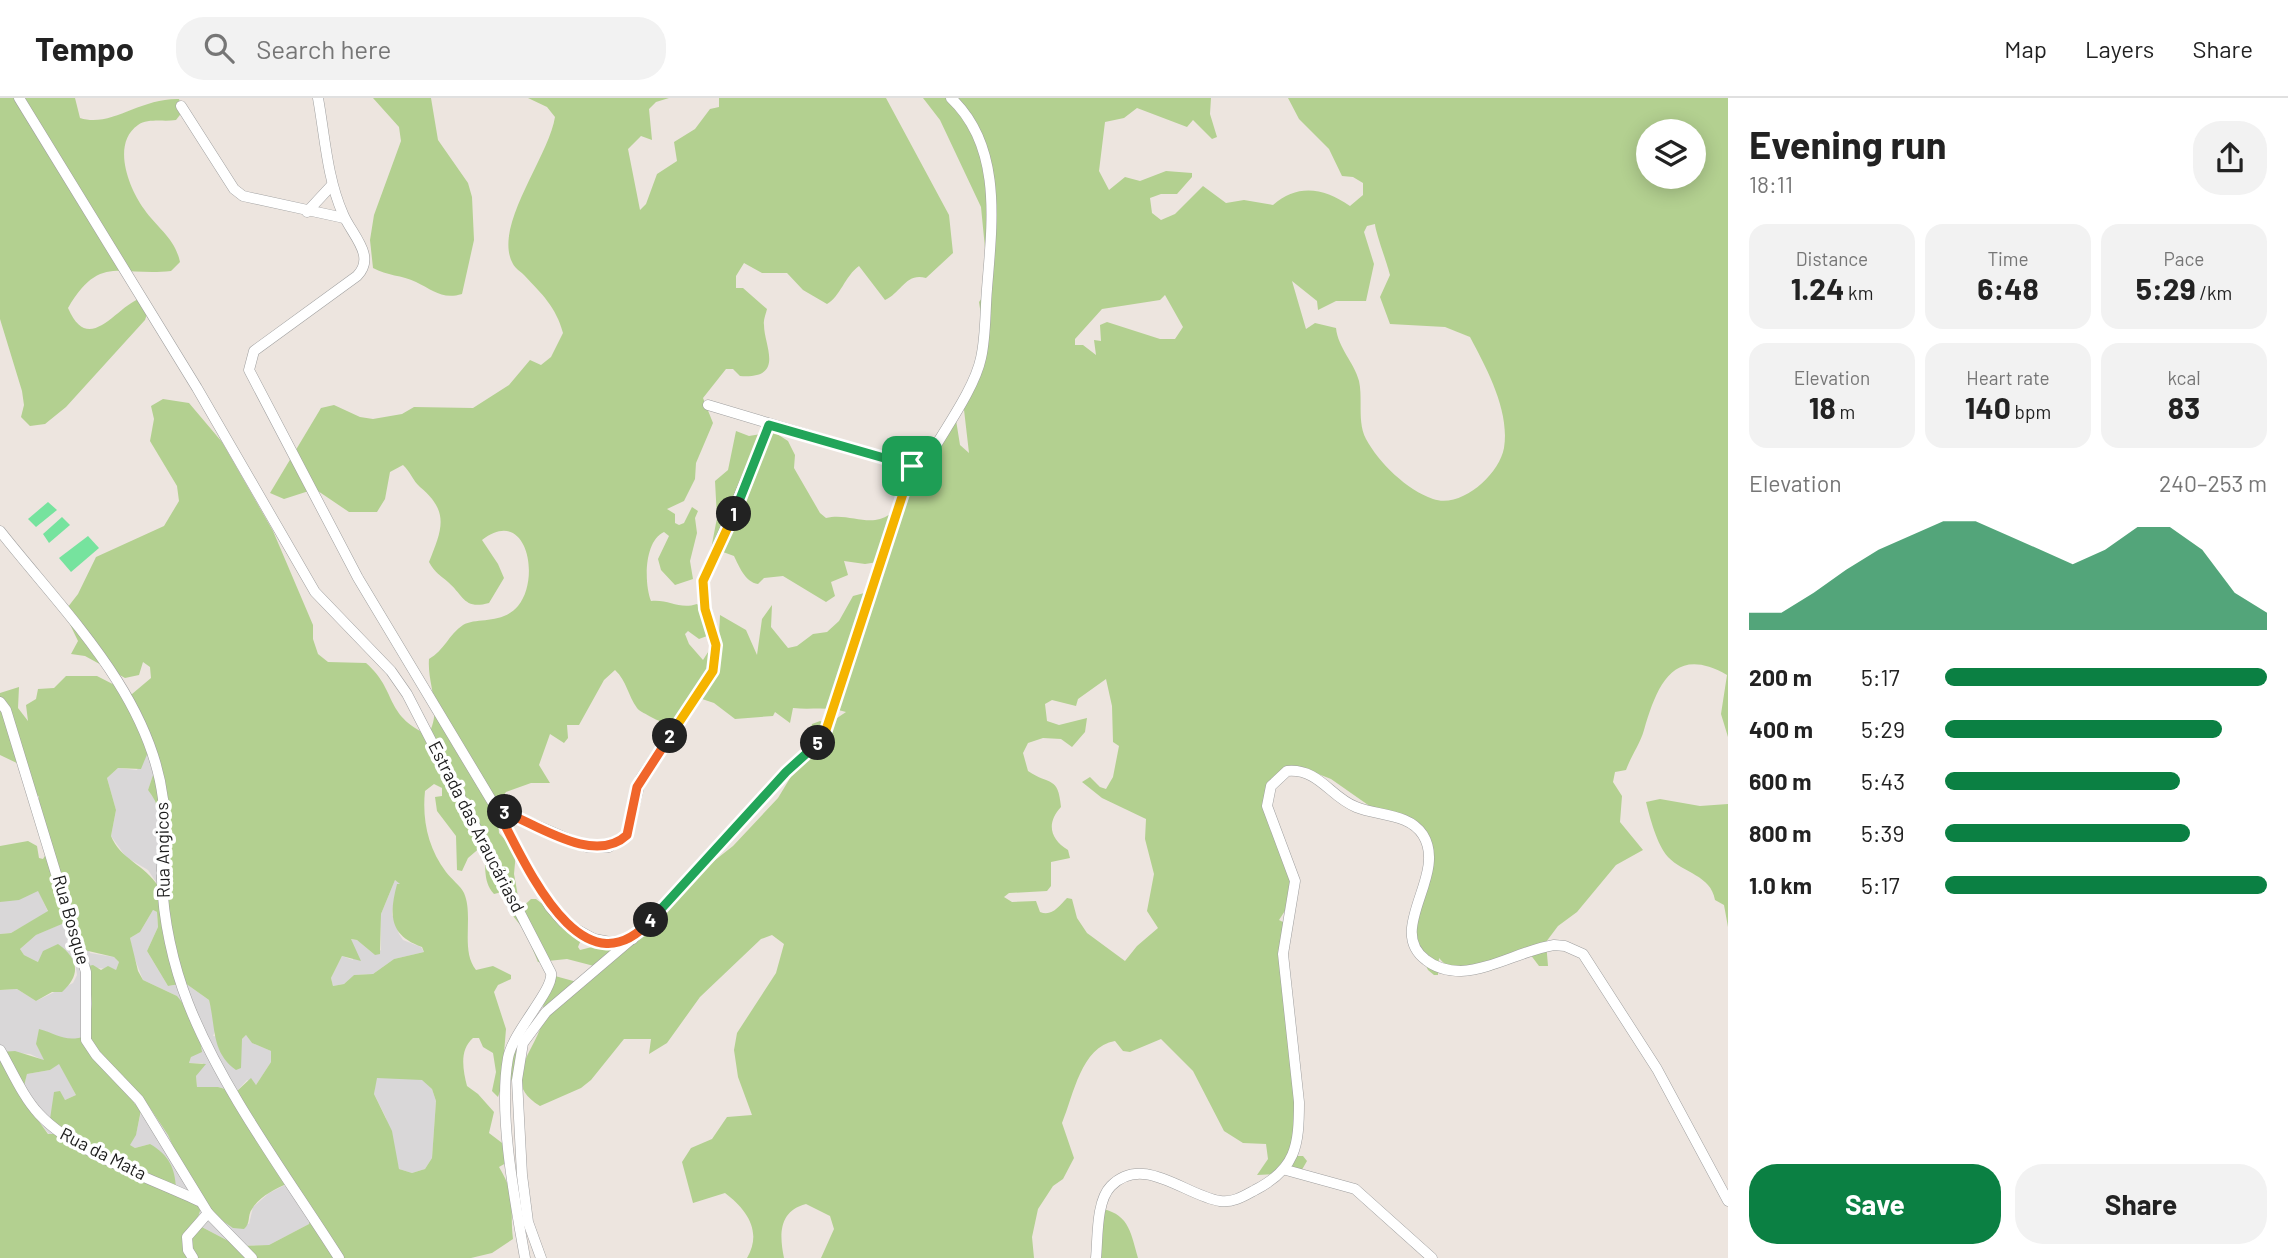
<!DOCTYPE html>
<meta charset="utf-8">
<style>
body{margin:0;font-family:Barlow,sans-serif;background:#f2f2f2;color:#222;height:100vh;display:flex;flex-direction:column;font-size:26px;white-space:nowrap}
*{box-sizing:border-box;margin:0}
p{font-size:23px;color:#767676}
.icon{flex:none;width:38px;height:38px;fill:none;stroke:currentColor;stroke-width:2;stroke-linecap:round;stroke-linejoin:round}
.map{position:relative;flex:1;overflow:hidden}
.details{display:flex;flex-direction:column;background:#fff;width:560px}
.details>*{flex:none}
.buttons{position:absolute;left:1636px;top:21px;display:grid;gap:14px}
.buttons a{display:grid;place-items:center;width:70px;height:70px;border-radius:50%;background:#fff;box-shadow:0 4px 18px #0003;font-size:35px}
.pin{position:absolute;display:grid;place-items:center;width:60px;height:60px;color:#fff;margin:-30px;border-radius:14px;box-shadow:0 4px 10px #0006}
.km{position:absolute;width:35px;height:35px;margin:-18px;border-radius:50%;background:#222;color:#fff;font-size:19px;line-height:35px;text-align:center}
.round{display:grid;place-items:center;flex:none;width:74px;height:74px;border-radius:28px;background:#f2f2f2}
.summary{display:flex;align-items:center;justify-content:space-between;height:119px;padding:0 21px}
h1{font-size:38px;font-weight:700;line-height:52px}
.metrics{display:grid;grid-template-columns:repeat(3,1fr);gap:10px;height:119px;padding:7px 21px}
.metrics div{display:grid;align-content:center;border-radius:18px;background:#f2f2f2;text-align:center}
.metrics b{font-size:30px;font-weight:700}
.metrics small{font-size:19px;font-weight:400}
.metrics p{font-size:19px}
.chart{height:196px;padding:14px 21px}
.chart p{display:flex;justify-content:space-between}
.chart svg{width:100%;height:126px;margin-top:7px;fill:#0b8043;opacity:.7}
.button{display:flex;gap:14px;margin-top:auto;padding:14px 21px}
.button a{flex:1;height:80px;border-radius:28px;background:#0b8043;color:#fff;font-size:28px;font-weight:700;line-height:80px;text-align:center}
.button a+a{background:#f2f2f2;color:#222}
ul{padding:0 21px;list-style:none;font-size:23px}
li{display:grid;grid-template-columns:112px 84px 1fr;align-items:center;height:52px}
li i{height:18px;border-radius:9px;background:#0b8043}
header{display:flex;align-items:center;gap:42px;box-sizing:border-box;height:98px;padding:0 35px;background:#fff;border-bottom:2px solid #e0e0e0}
header strong{font-size:33px}
nav{display:flex;gap:38px;margin-inline-start:auto;font-size:24px}
.search{width:490px;height:63px;background:#f2f2f2;display:flex;align-items:center;gap:18px;box-sizing:border-box;padding:0 24px;border-radius:28px;color:#767676;font-size:26px}
main{display:flex;flex:1;min-height:0}
.map>svg:first-child{display:block}
.residential{fill:#d9d7d8}
.forest{fill:#b3d090;fill-rule:evenodd}
.pitch{fill:#76e39e}
.lines{fill:none;stroke-linecap:round;stroke-linejoin:round}
.minor-casing{stroke:#9f9f9f;stroke-width:11}
.minor{stroke:#fff;stroke-width:10}
.split-1-casing{stroke:#fff;stroke-width:14}
.split-2-casing{stroke:#fff;stroke-width:14}
.split-3-casing{stroke:#fff;stroke-width:14}
.split-4-casing{stroke:#fff;stroke-width:14}
.split-5-casing{stroke:#fff;stroke-width:14}
.split-6-casing{stroke:#fff;stroke-width:14}
.split-1{stroke:#22a559;stroke-width:9}
.split-2{stroke:#f5b400;stroke-width:9}
.split-3{stroke:#f0652b;stroke-width:9}
.split-4{stroke:#f0652b;stroke-width:9}
.split-5{stroke:#22a559;stroke-width:9}
.split-6{stroke:#f5b400;stroke-width:9}
.labels{text-anchor:middle;stroke-width:7;stroke-linejoin:round;paint-order:stroke}
.street-label{font-size:18px;fill:#1b1b1b;stroke:#fff}
</style>
<header>
<strong>Tempo</strong>
<div class="search"><svg class="icon" aria-label="search" viewBox="0 0 24 24"><circle cx="10" cy="10" r="6"/><path d="M15 15l6 6"/></svg>Search here</div>
<nav><a>Map</a><a>Layers</a><a>Share</a></nav>
</header>
<main>
<div class="map">
<svg width="1728" height="1160" viewBox="0 0 1728 1160">
<rect width="100%" height="100%" fill="#ede5df"/>
<g class="residential">
<polygon points="148,653 155,671 148,692 155,701 163,723 160,790 148,772 126,759 111,738 116,712 107,680 118,670 137,672"/>
<polygon points="395,782 401,786 397,787 392,816 399,836 403,842 421,849 424,854 394,861 373,876 354,877 344,886 333,888 331,880 342,858 353,862 350,841 357,842 375,857 381,852 381,816"/>
<polygon points="38,792 48,814 11,835 0,836 0,804"/>
<polygon points="153,812 157,814 158,829 147,853 168,888 185,885 209,902 216,931 213,938 242,941 246,937 252,945 271,953 271,964 256,987 247,982 236,994 218,989 197,989 196,978 203,965 189,965 191,959 177,898 143,882 133,856 130,840 140,834"/>
<polygon points="70,822 90,855 114,859 119,864 116,872 88,869 92,906 87,938 75,942 59,941 45,933 36,946 45,963 30,956 0,954 0,892 17,891 36,903 73,885 77,877 75,864 38,864 24,857 20,851 36,837"/>
<polygon points="59,965 76,997 65,1002 62,1000 54,1037 49,1036 35,1019 23,992 27,976 50,972"/>
<polygon points="376,979 422,981 432,991 436,1003 432,1060 425,1071 412,1075 399,1071 386,1020 374,996"/>
<polygon points="138,1002 148,1007 168,1037 186,1073 191,1099 176,1090 150,1046 135,1050 129,1047 136,1036 141,1014 133,1004"/>
<polygon points="289,1085 310,1120 309,1126 269,1147 238,1148 196,1126 200,1113 205,1111 249,1126 253,1109 269,1095"/>
</g>
<g class="forest">
<path d="M0,0H75L80,20C111,30 139,0 179,1L183,13L176,22C164,24 148,20 138,27C111,46 129,90 144,111C157,130 175,140 180,164L171,173C120,179 100,155 68,210C89,259 116,208 141,200L149,210L145,222L66,309L45,326L30,328L21,319L24,307L22,293L0,221Z"/>
<path d="M431,0L438,42L468,85L472,99L474,142L462,196C442,202 433,192 416,184C402,177 387,178 373,170L370,142L374,117L401,43L399,29L373,0Z"/>
<path d="M528,0H669L656,4L649,11L652,42L641,38L628,51L640,112L646,106L657,76L677,63L674,44L695,31L710,11L719,9V0H886L949,117L953,155L926,180C906,174 901,195 885,202L859,168C845,178 840,199 827,206L803,192L787,175H762L744,165L736,178V190H743L767,211C766,216 763,222 764,227C764,248 786,281 740,278L733,271H726L703,300L713,325L696,365L695,381L684,403L667,411L675,416V425L679,427L684,425L692,409L698,413L695,420L697,435L690,463L693,481L675,487L661,472L658,461L669,438L664,434C644,443 644,485 651,503C669,501 679,512 697,506L702,510L707,538L699,541L688,533L685,536L689,546L703,562L719,537L720,517L746,532L757,557L762,521L772,507L771,529L788,550L797,548L813,536L827,534L839,523L853,498L868,494L878,464L865,466L844,463L848,477L831,484L835,498L826,504L783,478L764,480L758,486C745,484 739,468 734,458L723,454L721,445L711,451L717,420L715,383L728,372L736,333L749,338L774,334L788,343L795,357L794,370L820,415L826,420C845,415 864,426 880,421C915,411 921,345 950,320L956,322L960,347L969,355L963,303L984,237L979,204L989,191L981,109L940,22L923,0H1211L1210,16L1217,39L1212,41L1193,22L1187,29L1137,10L1124,20L1105,24L1099,73L1109,92L1125,79L1140,83L1166,73L1192,75V79L1177,96H1161L1150,100L1152,115L1161,122L1175,116L1203,88L1226,105L1244,102L1273,107C1297,86 1323,89 1350,108L1363,97V85L1353,79L1342,78L1329,51L1299,21L1288,0H1728V639L1721,616L1727,577C1673,546 1657,588 1644,632C1640,646 1631,658 1626,672L1615,674L1613,684L1622,698L1620,724L1643,752L1616,767L1577,814L1558,828L1546,844L1548,868H1539L1530,856C1499,869 1465,891 1439,860L1438,877H1434L1428,872L1412,840L1428,757L1424,732L1371,709L1331,681L1303,670L1276,684L1270,708L1291,765L1292,802L1279,822L1283,824L1301,985L1296,1058H1303L1307,1063L1300,1075L1257,1077L1268,1061L1266,1046L1243,1045L1224,1033L1193,973L1161,941L1130,954L1123,953L1115,943C1081,949 1074,996 1062,1025L1074,1060L1063,1081L1053,1088L1038,1111L1032,1139L1034,1160H821L834,1131L830,1118L806,1106C779,1113 779,1136 784,1160H747C763,1133 746,1111 725,1095L693,1105L682,1064L691,1050L712,1041L727,1019L752,1017L738,979L734,952L737,935L776,875L784,846L772,837L761,841L700,899L667,945L649,956L651,941H624L591,982L581,990L540,1008C502,985 530,958 540,931C543,923 542,912 544,903C546,894 551,886 555,878L577,884L594,868L567,861L538,864L525,833L513,818L531,801H536L583,837L578,849L580,852L628,840L648,831L653,811L733,748L778,700L801,662L812,626L820,623L828,626L846,614C828,608 812,612 793,610L790,625L775,614L773,618L735,621L714,605L702,601C687,618 675,633 651,619C648,617 639,613 637,610C628,598 627,583 615,572L604,582L579,627H567L568,640L564,645L550,636L539,667L550,685H531L506,694L497,706L499,735L516,754L514,776L519,804L506,793L494,796C481,782 488,764 482,748L468,760L462,773L457,772L456,738L437,713L435,699L442,698V690L434,686L425,693C422,722 428,750 446,774C451,781 460,787 464,795C474,818 460,852 476,872L493,868L511,877V881L498,887L494,894L506,931L504,955H509L526,937L513,985L509,977L505,978L498,999L492,993L496,974L493,955L483,949L479,940H473C459,952 463,972 467,988L478,996L494,1014L489,1035L506,1048V1065L499,1069C518,1101 509,1108 513,1141L492,1155L471,1160H0V954L15,953L44,962L36,946L39,931C58,936 65,945 86,938L92,906L88,868L93,867L101,872L108,868L116,872L119,864L114,859L84,852L69,838V823L36,837L20,851L24,857L38,864L43,853L58,846C79,861 81,877 62,894H52L36,903L17,891L0,892V836L11,835L48,813L38,793L19,802L0,804V748L28,743L37,748L39,760L43,761L46,756L39,719V699L25,680L21,667L0,657V595L19,589L18,610L28,623L26,607L36,601L38,591L54,590L66,578H97L132,596L151,580L150,569L143,564L139,577L125,580L85,558L71,556L78,543L64,514L78,496L96,459L164,428L179,403L177,388L150,343L154,321L151,308L163,301L189,305L222,344L273,433L313,527V541L318,556L328,564L366,565C398,593 383,616 428,637C443,611 427,588 429,561C444,553 449,536 463,527C477,519 502,527 518,508C541,481 527,407 482,442L498,466L504,480L489,505C464,512 464,498 448,484C440,477 435,475 429,464C442,431 450,414 420,389C413,383 410,373 403,367L390,374L385,401L377,414H349L315,391L284,401L270,395L321,310L334,307L360,319L373,321L402,316L414,309L473,310L509,287L530,262L541,267L551,259L563,235C556,209 542,196 524,177C521,174 515,170 513,166C492,129 549,59 555,19L547,9ZM1648,33H1694V79H1648ZM1375,126C1375,133 1388,168 1390,177L1380,199L1390,226L1445,229L1470,239C1487,271 1510,313 1504,350C1499,377 1461,411 1433,401C1407,392 1379,365 1366,341C1357,324 1363,301 1359,283C1354,264 1338,250 1336,230L1315,225L1306,231L1292,183L1317,203L1318,212L1336,203H1366L1374,166L1364,134L1367,128ZM1165,197L1183,229L1175,241H1160L1107,224L1100,227L1101,243L1094,242L1096,257L1083,247H1075V241L1102,211L1160,202ZM1106,581L1112,608L1113,644L1119,648L1113,679L1106,691L1100,689L1090,679L1082,684L1102,700L1146,721L1145,741L1154,776L1147,813L1158,830L1137,848L1125,863L1087,835L1077,820L1072,801L1067,800C1059,808 1052,819 1040,814L1036,803L1012,804L1004,799L1009,795L1047,793L1051,788V764L1070,760L1068,752C1050,741 1046,725 1061,709C1058,677 1050,688 1028,673L1023,655L1028,645L1043,640L1061,641L1072,649L1085,634L1087,620L1059,627L1047,623L1045,606L1052,602L1076,608L1078,601ZM148,654L155,671L148,692C170,719 161,756 159,789C144,766 120,761 111,738L116,712L107,680L118,670L141,671ZM395,782L400,786H397C389,817 389,837 422,849L424,854L394,861L373,876L354,877L344,886L333,888L331,880L342,858L361,863L351,841L357,842L375,857L380,856L381,816ZM153,812L157,814L158,829L147,853L168,888L185,885L209,902C216,930 211,954 236,972L241,970L242,941L246,937L252,945L271,953V964L256,987L251,980L236,994L218,989H197L196,978L206,966L189,965L191,959L202,954L197,923L177,898L143,882L138,873L130,840L140,834ZM59,966L76,997L65,1002L60,993L54,994L50,1021L57,1034L54,1036H48L35,1018L23,992L27,976L50,972ZM377,980L422,982L432,991L436,1003L432,1060L425,1071L412,1075L399,1071L392,1033L374,996ZM138,1002L148,1007L168,1037L193,1093L184,1098L176,1090C175,1070 169,1057 150,1046L135,1050L130,1047L136,1037L141,1012L134,1005ZM289,1085L310,1120L309,1126L269,1147L238,1148L196,1126L200,1113L205,1111L233,1130L244,1131C251,1125 247,1118 252,1111C260,1098 275,1091 289,1085Z"/>
<path d="M1660,701L1700,708L1728,706V829L1724,807L1715,802C1711,777 1683,775 1668,759C1657,747 1650,720 1646,704Z"/>
<path d="M1103,1111C1130,1117 1131,1137 1138,1160H1094Z"/>
</g>
<g class="pitch">
<polygon points="48,404 57,412 36,429 28,421"/>
<polygon points="62,419 70,427 49,445 43,436"/>
<polygon points="88,438 99,450 71,474 59,460"/>
</g>
<g class="lines">
<g class="minor-casing">
<g id="minor">
<path d="M19,0L197,290L315,494L391,573L407,596L551,875C554,892 513,933 508,960C498,1016 515,1103 525,1160"/>
<path d="M318,0C325,39 327,80 343,116C351,136 377,158 357,178L254,253L249,272L358,480L496,710L550,809L563,824L594,841L610,844L633,841"/>
<polyline points="181,8 234,91 243,98 344,120"/>
<polyline points="307,114 332,87"/>
<path d="M708,307L912,368L920,367L932,354C947,328 975,289 981,260C986,238 985,214 987,191C992,126 1003,49 951,0"/>
<path d="M0,433C63,513 150,596 163,701C167,727 161,754 162,781C163,821 173,867 188,905C222,992 289,1081 339,1160"/>
<polyline points="0,604 6,612 86,874 86,942 96,957 139,1002 208,1115 252,1160"/>
<polyline points="496,710 587,749 609,749 627,737 641,680 713,573 716,547 705,511 703,483 769,327"/>
<path d="M0,952C12,973 23,999 39,1016C74,1054 152,1081 199,1103"/>
<polyline points="1286,1072 1355,1091 1432,1160"/>
<polyline points="193,1160 188,1152 187,1139 208,1115"/>
<polyline points="541,1160 528,1124 522,1077 517,982 523,945 546,914 647,828 786,674 822,641 912,368"/>
<path d="M1096,1160C1098,1140 1096,1103 1111,1088C1143,1055 1186,1098 1220,1103C1233,1105 1244,1098 1255,1092C1296,1071 1299,1048 1299,1004L1283,856L1295,783L1267,708L1271,688L1287,673C1319,670 1330,699 1356,709C1378,718 1409,715 1423,737C1448,777 1385,832 1426,862C1436,870 1449,873 1461,873C1493,871 1523,852 1554,847L1565,848L1583,856L1657,971L1728,1103"/>
</g>
</g>
<use href="#minor" class="minor"/>
</g>
<g class="lines">
<g class="split-1-casing">
<polyline id="split-1" points="734,416 769,327 912,368"/>
</g>
<g class="split-2-casing">
<polyline id="split-2" points="670,638 713,573 716,547 705,511 703,483 734,416"/>
</g>
<g class="split-3-casing">
<path id="split-3" d="M505,714C539,728 595,767 627,737L637,689L670,638"/>
</g>
<g class="split-4-casing">
<path id="split-4" d="M505,714L496,710C523,759 580,901 651,822"/>
</g>
<g class="split-5-casing">
<polyline id="split-5" points="651,822 786,674 818,645"/>
</g>
<g class="split-6-casing">
<polyline id="split-6" points="818,645 825,635 912,368"/>
</g>
<use href="#split-1" class="split-1"/>
<use href="#split-2" class="split-2"/>
<use href="#split-3" class="split-3"/>
<use href="#split-4" class="split-4"/>
<use href="#split-5" class="split-5"/>
<use href="#split-6" class="split-6"/>
</g>
<g class="labels">
<g class="street-label">
<text transform="translate(476 729) rotate(63)" y="6">Estrada das Araucáriasd</text>
<text transform="translate(163 752) rotate(-91)" y="6">Rua Angicos</text>
<text transform="translate(71 822) rotate(74)" y="6">Rua Bosque</text>
<text transform="translate(103 1056) rotate(27)" y="6">Rua da Mata</text>
</g>
</g>
</svg>
<div class="buttons">
<a><svg class="icon" aria-label="layers" viewBox="0 0 24 24"><path d="M12 4l9 5-9 5-9-5zM3 14l9 5 9-5"/></svg></a>
</div>
<div class="pin" style="left:912px;top:368px;background:#1e9e55"><svg class="icon" aria-label="arrive" viewBox="0 0 24 24"><path d="M6 21V4h12l-3 4 3 4H6"/></svg></div>
<b class="km" style="left:734px;top:416px">1</b>
<b class="km" style="left:670px;top:638px">2</b>
<b class="km" style="left:505px;top:714px">3</b>
<b class="km" style="left:651px;top:822px">4</b>
<b class="km" style="left:818px;top:645px">5</b>
</div>
<section class="details">
<div class="summary"><div><h1>Evening run</h1><p>18:11</p></div><a class="round"><svg class="icon" aria-label="share" viewBox="0 0 24 24"><path d="M12 15V3M7 8l5-5 5 5M5 13v7h14v-7"/></svg></a></div>
<div class="metrics">
<div><p>Distance</p><b>1.24<small> km</small></b></div>
<div><p>Time</p><b>6:48</b></div>
<div><p>Pace</p><b>5:29<small> /km</small></b></div>
</div>
<div class="metrics">
<div><p>Elevation</p><b>18<small> m</small></b></div>
<div><p>Heart rate</p><b>140<small> bpm</small></b></div>
<div><p>kcal</p><b>83</b></div>
</div>
<div class="chart"><p><span>Elevation</span>240–253 m</p>
<svg viewBox="0 0 160 44" preserveAspectRatio="none"><path d="M0 44V38L10 38L20 31L30 23L40 16L50 11L60 6L70 6L80 11L90 16L100 21L110 16L120 8L130 8L140 16L150 31L160 38V44z"/></svg>
</div>
<ul>
<li><b>200 m</b>5:17<i style="width:100%"></i></li>
<li><b>400 m</b>5:29<i style="width:86%"></i></li>
<li><b>600 m</b>5:43<i style="width:73%"></i></li>
<li><b>800 m</b>5:39<i style="width:76%"></i></li>
<li><b>1.0 km</b>5:17<i style="width:100%"></i></li>
</ul>
<div class="button"><a>Save</a><a>Share</a></div>
</section>
</main>
